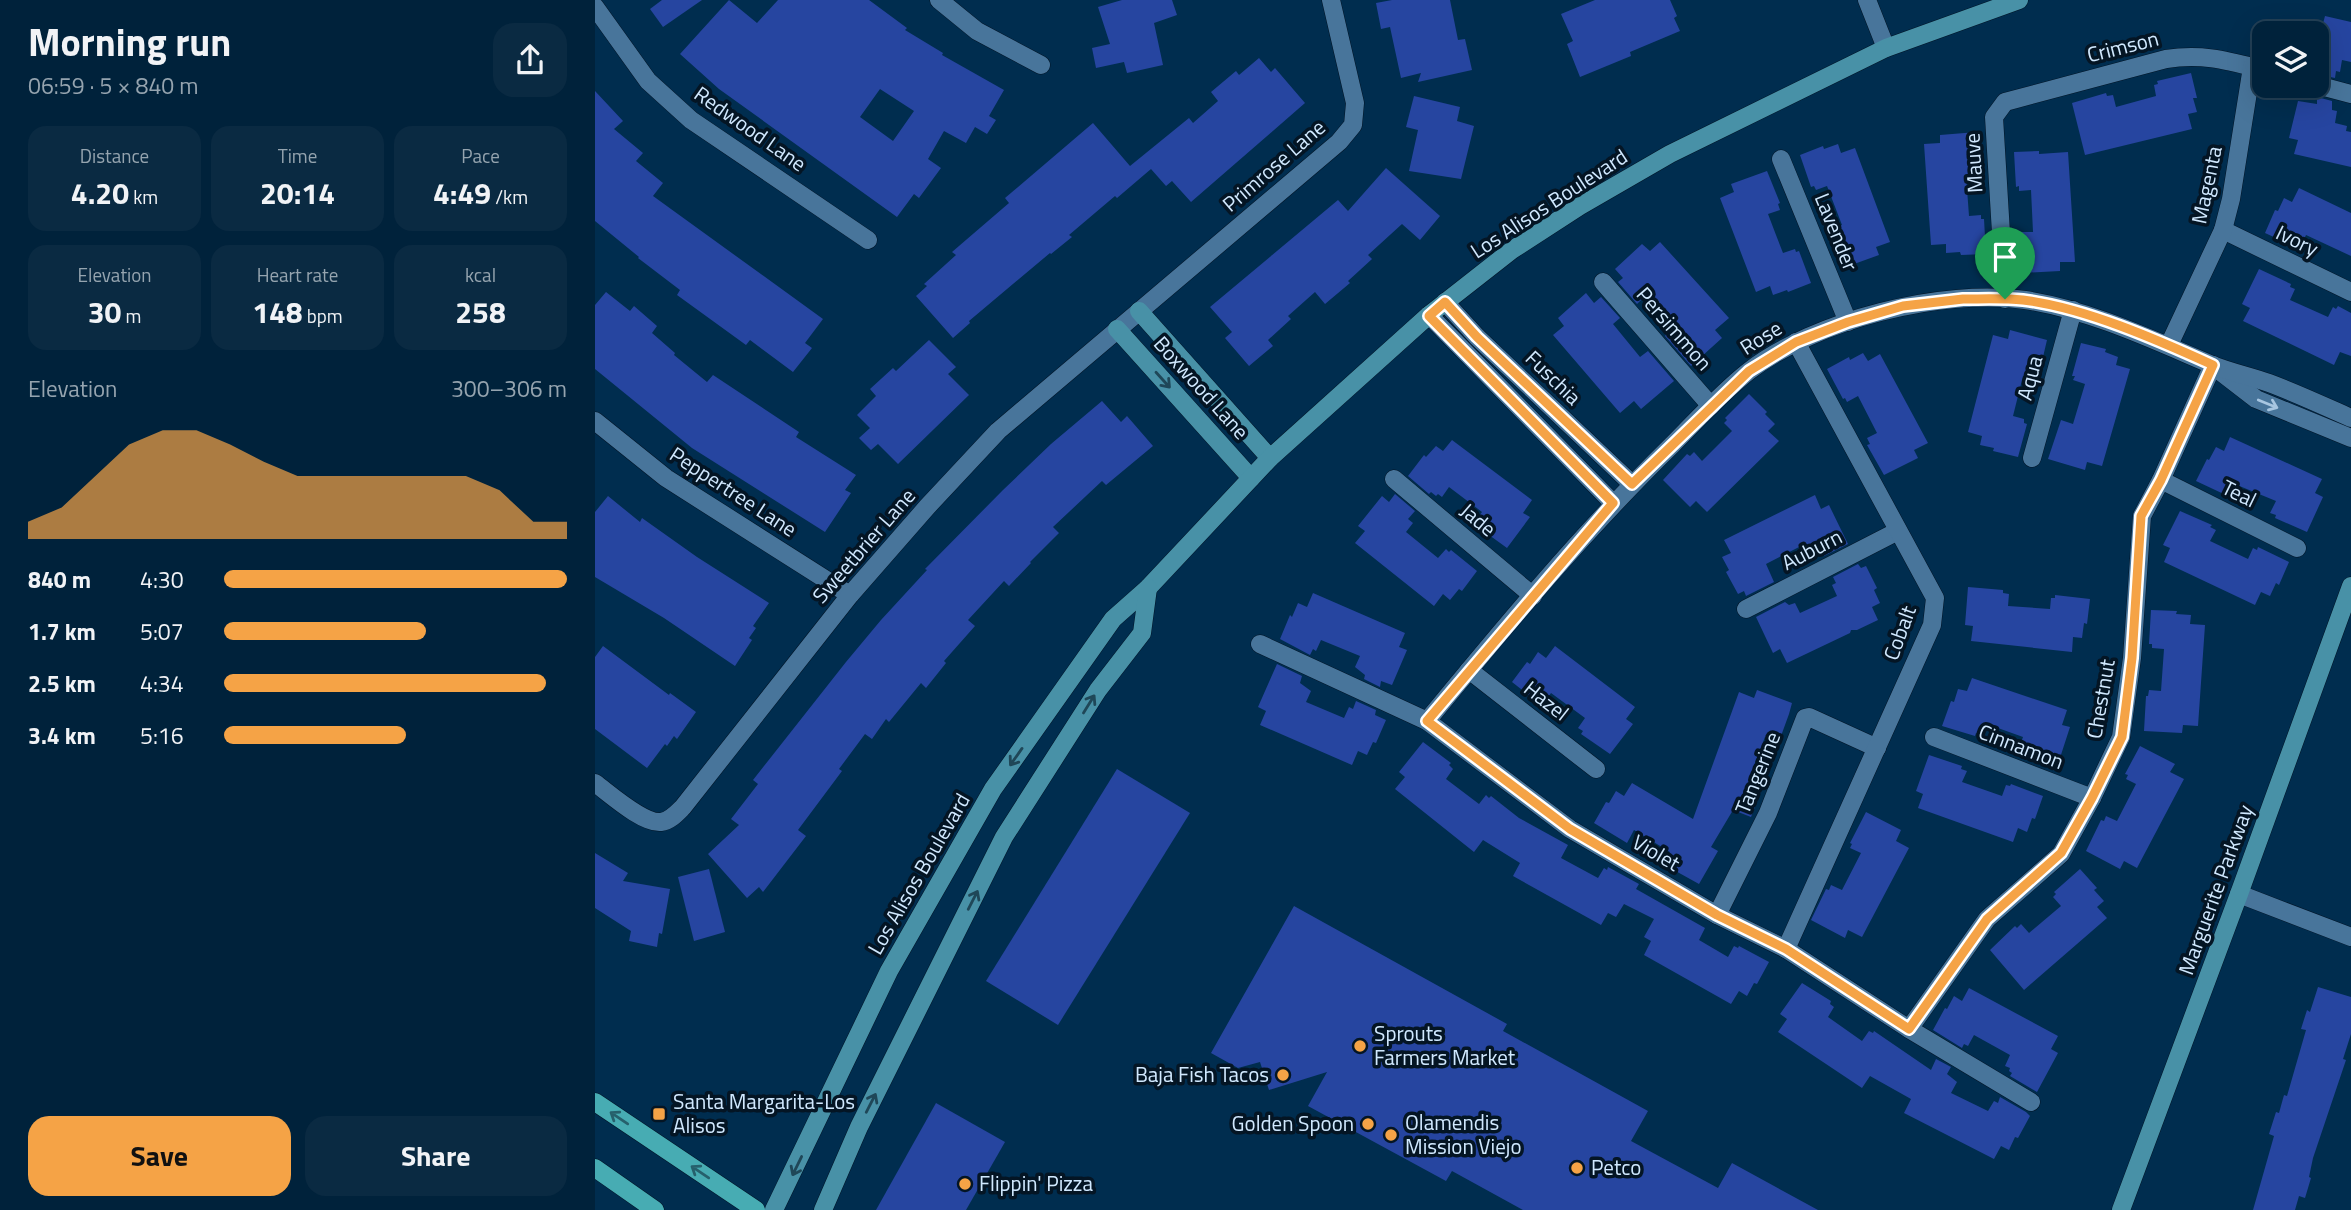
<!DOCTYPE html>
<meta charset="utf-8">
<style>
body{margin:0;font-family:"Titillium Web",sans-serif;background:#0a2a42;color:#f1f3f6;height:100vh;display:flex;flex-direction:column;font-size:26px;white-space:nowrap}
*{box-sizing:border-box;margin:0}
p{font-size:23px;color:#95a4af}
.icon{flex:none;width:38px;height:38px;fill:none;stroke:currentColor;stroke-width:2;stroke-linecap:round;stroke-linejoin:round}
.map{position:relative;flex:1;overflow:hidden}
.panel{display:flex;flex-direction:column;background:#00223b;width:595px}
.panel>*{flex:none}
.tools{position:absolute;left:1657px;top:21px;display:grid;gap:14px}
.tools a{display:grid;place-items:center;width:77px;height:77px;border-radius:14px;background:#00223b;box-shadow:0 7px 28px #0002,0 0 0 2px #223f55;font-size:35px}
.pin{position:absolute;display:grid;place-items:center;width:60px;height:60px;color:#fff;margin:-72px -30px;border-radius:50% 50% 50% 0;rotate:-45deg;box-shadow:0 0 7px #0007}
.pin .icon{rotate:45deg}
.round{display:grid;place-items:center;flex:none;width:74px;height:74px;border-radius:21px;background:#0a2a42}
.overview{display:flex;align-items:center;justify-content:space-between;height:119px;padding:0 28px}
h1{font-size:38px;font-weight:700;line-height:52px}
.figures{display:grid;grid-template-columns:repeat(3,1fr);gap:10px;height:119px;padding:7px 28px}
.figures div{display:grid;align-content:center;border-radius:18px;background:#0a2a42;text-align:center}
.figures b{font-size:30px;font-weight:700}
.figures small{font-size:19px;font-weight:400}
.figures p{font-size:19px}
.chart{height:196px;padding:14px 28px}
.chart p{display:flex;justify-content:space-between}
.chart svg{width:100%;height:126px;margin-top:7px;fill:#f5a346;opacity:.7}
.button{display:flex;gap:14px;margin-top:auto;padding:14px 28px}
.button a{flex:1;height:80px;border-radius:21px;background:#f5a346;color:#111;font-size:28px;font-weight:700;line-height:80px;text-align:center}
.button a+a{background:#0a2a42;color:#f1f3f6}
ul{padding:0 28px;list-style:none;font-size:23px}
li{display:grid;grid-template-columns:112px 84px 1fr;align-items:center;height:52px}
li i{height:18px;border-radius:9px;background:#f5a346}
main{display:flex;flex:1;min-height:0}
.map>svg:first-child{display:block}
.building{fill:#2645a0;fill-rule:evenodd}
.lines{fill:none;stroke-linecap:round;stroke-linejoin:round}
.street-casing{stroke:#011527;stroke-width:19}
.secondary-casing{stroke:#011527;stroke-width:19}
.primary-casing{stroke:#011527;stroke-width:19}
.street{stroke:#48759b;stroke-width:18}
.secondary{stroke:#4891a7;stroke-width:18}
.primary{stroke:#47acb3;stroke-width:18}
.oneway{stroke:#1f4758}
.oneway2{stroke:#a8c6e1}
.oneway3{stroke:#26606c}
.route-casing{stroke:#fff;stroke-width:14}
.route{stroke:#f5a346;stroke-width:9}
.poi-dot{fill:#f5a346;stroke:#041524;stroke-width:2.5}
.labels{text-anchor:middle;stroke-width:7;stroke-linejoin:round;paint-order:stroke}
.street-label{font-size:21px;fill:#d1e9ff;stroke:#041524}
.poi-label{font-size:21px;fill:#d1e9ff;stroke:#041524;text-anchor:start}
</style>
<main>
<section class="panel">
<div class="overview"><div><h1>Morning run</h1><p>06:59 · 5 × 840 m</p></div><a class="round"><svg class="icon" aria-label="share" viewBox="0 0 24 24"><path d="M12 15V3M7 8l5-5 5 5M5 13v7h14v-7"/></svg></a></div>
<div class="figures">
<div><p>Distance</p><b>4.20<small> km</small></b></div>
<div><p>Time</p><b>20:14</b></div>
<div><p>Pace</p><b>4:49<small> /km</small></b></div>
</div>
<div class="figures">
<div><p>Elevation</p><b>30<small> m</small></b></div>
<div><p>Heart rate</p><b>148<small> bpm</small></b></div>
<div><p>kcal</p><b>258</b></div>
</div>
<div class="chart"><p><span>Elevation</span>300–306 m</p>
<svg viewBox="0 0 160 44" preserveAspectRatio="none"><path d="M0 44V38L10 33L20 22L30 11L40 6L50 6L60 11L70 17L80 22L90 22L100 22L110 22L120 22L130 22L140 27L150 38L160 38V44z"/></svg>
</div>
<ul>
<li><b>840 m</b>4:30<i style="width:100%"></i></li>
<li><b>1.7 km</b>5:07<i style="width:59%"></i></li>
<li><b>2.5 km</b>4:34<i style="width:94%"></i></li>
<li><b>3.4 km</b>5:16<i style="width:53%"></i></li>
</ul>
<div class="button"><a>Save</a><a>Share</a></div>
</section>
<div class="map">
<svg width="1756" height="1210" viewBox="0 0 1756 1210">
<rect width="100%" height="100%" fill="#002d4f"/>
<g class="building">
<polygon points="67,0 107,0 68,27 55,9"/>
<path d="M134,0L162,23L183,0H274L312,28L310,30L348,53L347,55L409,90L394,116L401,120L392,134L380,127L371,143L349,131L333,159L346,168L324,198L319,194L302,217L124,89L85,54ZM285,89L319,111L298,141L265,117Z"/>
<polygon points="527,0 577,0 582,15 559,23 568,65 532,73 529,62 501,68 497,48 515,44 503,7"/>
<polygon points="797,0 855,0 863,40 870,39 877,70 823,82 826,73 806,78 795,27 786,29 781,3"/>
<polygon points="1000,0 1075,0 1082,16 1079,18 1085,31 1035,52 1036,56 985,77 972,44 978,41 966,14"/>
<polygon points="1730,16 1756,22 1756,62 1747,60 1745,72 1741,71 1740,78 1722,74 1722,30 1726,31"/>
<polygon points="664,58 676,72 680,68 710,103 596,202 577,181 571,186 556,169 522,198 520,196 474,235 477,237 456,254 455,253 374,321 375,323 358,338 321,296 332,286 329,284 361,255 357,252 414,203 410,198 498,123 535,166 594,118 598,123 623,101 616,92 641,71 644,75"/>
<polygon points="1596,73 1602,98 1598,98 1602,112 1593,114 1597,129 1490,155 1477,103 1511,93 1512,96 1518,95 1521,107 1561,96 1559,85 1563,84 1562,81"/>
<polygon points="0,91 28,121 19,129 48,153 41,161 68,183 58,196 228,319 210,343 217,348 198,372 155,340 151,345 82,295 85,290 43,258 44,257 0,221"/>
<polygon points="819,96 865,107 862,121 879,126 866,179 814,171 823,130 811,127"/>
<polygon points="1722,97 1737,101 1737,110 1742,111 1740,123 1752,126 1751,131 1756,132 1756,167 1699,154 1703,140 1694,138 1703,101 1722,104"/>
<polygon points="1382,132 1386,168 1383,168 1383,174 1371,175 1374,216 1386,215 1386,219 1389,219 1391,254 1366,255 1365,252 1351,253 1351,244 1336,245 1329,144 1345,143 1345,135"/>
<polygon points="1243,144 1246,153 1260,148 1295,242 1281,247 1284,255 1248,268 1235,236 1238,235 1235,229 1247,225 1232,186 1221,190 1219,186 1216,187 1205,155 1228,146 1229,149"/>
<polygon points="1444,151 1444,154 1473,152 1480,262 1465,262 1465,271 1427,273 1424,238 1427,238 1427,232 1438,232 1436,190 1424,191 1424,186 1421,187 1419,152"/>
<polygon points="791,168 845,216 825,240 807,224 773,255 777,259 753,281 755,283 730,304 720,292 693,316 696,319 673,340 678,346 654,366 630,338 637,332 615,307 743,200 753,211"/>
<polygon points="1172,171 1185,203 1183,204 1185,210 1173,214 1181,235 1188,253 1200,249 1201,252 1204,251 1216,283 1193,292 1192,290 1178,295 1175,286 1161,292 1125,198 1139,192 1136,184"/>
<polygon points="1704,188 1756,213 1756,256 1711,235 1706,246 1702,244 1701,247 1670,233 1680,210 1683,211 1689,198 1697,202"/>
<polygon points="1065,242 1134,318 1120,330 1127,338 1096,366 1070,336 1075,330 1047,299 1042,304 1023,282 1028,278 1020,269 1047,244 1055,251"/>
<polygon points="1664,269 1696,284 1695,287 1700,289 1695,300 1733,317 1738,307 1741,309 1743,306 1756,313 1756,356 1745,352 1739,365 1648,321 1655,308 1647,304"/>
<polygon points="11,292 35,311 39,306 62,326 57,333 80,353 79,355 112,382 118,375 204,432 201,437 261,475 250,490 256,493 230,532 97,448 0,369 0,305"/>
<polygon points="991,293 999,303 1006,297 1025,318 1018,324 1045,357 1053,351 1079,381 1046,409 1039,401 1025,413 958,335 969,326 963,318"/>
<polygon points="1415,330 1452,340 1444,374 1441,373 1440,379 1428,376 1418,416 1429,419 1429,423 1432,424 1423,457 1398,451 1399,448 1385,445 1387,436 1373,432 1398,335 1413,339"/>
<polygon points="334,340 361,367 353,374 374,395 303,464 283,444 276,450 264,438 275,428 262,415 281,396 275,389 298,368 301,371"/>
<polygon points="1486,343 1511,349 1510,352 1523,357 1521,365 1535,369 1507,466 1492,462 1490,470 1453,459 1466,420 1478,424 1490,384 1478,380 1480,376 1477,376"/>
<polygon points="1268,353 1273,361 1285,354 1333,443 1319,450 1323,458 1289,475 1272,445 1275,444 1272,438 1282,433 1263,396 1252,402 1250,398 1248,399 1232,369 1254,357 1255,360"/>
<polygon points="1154,394 1172,412 1170,414 1180,424 1173,431 1184,441 1112,512 1101,501 1095,507 1068,480 1092,454 1095,456 1099,452 1107,461 1137,431 1129,423 1132,420 1130,418"/>
<polygon points="507,401 526,422 532,416 558,446 511,485 507,481 458,527 464,533 435,562 436,563 414,586 409,581 373,620 380,626 349,661 351,663 331,688 326,683 294,722 291,719 277,739 270,734 244,769 247,771 203,830 211,836 168,892 164,887 152,898 113,854 144,825 136,819 163,784 158,780 251,662 286,620 332,570 330,569 408,490 456,444"/>
<polygon points="1635,437 1727,479 1720,493 1728,497 1712,532 1680,518 1681,515 1675,513 1681,501 1642,485 1638,495 1634,494 1633,496 1601,481 1612,459 1614,460 1621,447 1629,451"/>
<polygon points="857,440 937,500 928,513 935,517 912,548 883,527 885,525 880,521 887,512 854,487 847,497 843,494 841,496 836,492 834,494 813,476 829,455 831,457 841,446 848,451"/>
<polygon points="800,494 820,511 813,519 818,523 811,532 843,558 851,549 854,552 856,550 882,571 867,591 864,589 855,600 848,594 839,606 760,543 770,531 763,526 787,496 794,502"/>
<polygon points="1220,495 1226,509 1234,505 1253,544 1229,556 1227,552 1220,556 1219,553 1213,556 1208,545 1171,564 1179,582 1151,596 1149,591 1143,594 1131,572 1134,570 1127,557 1136,553 1129,540"/>
<polygon points="13,496 45,522 47,518 102,557 174,603 158,626 161,628 154,638 157,640 140,666 69,618 0,577 0,512"/>
<polygon points="1585,511 1617,525 1615,527 1621,530 1615,541 1653,559 1658,548 1662,550 1663,547 1694,562 1684,585 1681,583 1675,596 1666,592 1660,605 1569,562 1575,548 1568,545"/>
<polygon points="1263,564 1266,568 1271,566 1282,588 1279,590 1285,603 1277,607 1283,620 1262,630 1256,630 1255,633 1192,663 1185,649 1178,653 1161,617 1190,602 1194,605 1200,603 1205,613 1242,596 1237,585 1241,583 1238,577"/>
<polygon points="1373,587 1408,590 1408,593 1414,594 1413,606 1455,609 1456,598 1460,598 1460,595 1495,599 1492,624 1489,623 1487,638 1478,637 1477,652 1376,641 1378,626 1370,625"/>
<polygon points="718,593 810,633 804,647 812,650 797,685 786,681 785,687 769,679 770,675 760,667 765,656 726,640 721,651 718,649 715,655 685,639 695,615 697,617 703,603 712,607"/>
<polygon points="1556,610 1582,611 1581,614 1596,615 1595,624 1610,625 1603,726 1588,725 1587,733 1549,731 1551,696 1553,696 1554,690 1566,691 1569,649 1557,648 1557,644 1554,644"/>
<polygon points="8,646 74,695 75,693 101,712 82,739 79,736 72,746 70,744 52,768 0,729 0,657"/>
<polygon points="960,646 1040,707 1031,719 1038,724 1015,754 986,734 988,731 983,728 990,718 956,693 949,703 946,700 944,703 917,682 932,662 935,664 943,652 951,658"/>
<polygon points="682,664 707,676 705,683 716,691 711,702 749,718 754,707 758,709 761,701 781,710 780,715 791,720 781,743 778,742 772,755 763,751 757,765 665,725 671,711 663,707"/>
<polygon points="1377,678 1472,710 1467,725 1475,727 1463,764 1429,753 1430,750 1424,748 1428,737 1389,723 1385,735 1381,733 1380,736 1347,726 1356,701 1359,702 1363,689 1372,691"/>
<polygon points="1162,690 1197,703 1194,714 1186,736 1183,735 1181,741 1170,737 1155,776 1167,780 1165,784 1168,785 1156,817 1138,810 1116,847 1123,851 1104,884 1068,864 1075,852 1039,830 1032,843 999,823 1011,802 1014,803 1021,791 1029,796 1037,783 1098,819 1144,692 1159,698"/>
<polygon points="828,742 856,763 854,765 858,769 851,779 884,804 891,795 894,798 896,796 924,818 973,845 966,858 1003,878 1009,868 1012,870 1013,867 1044,884 1041,889 1110,928 1104,940 1133,957 1139,946 1143,948 1144,946 1174,962 1162,984 1159,983 1152,996 1144,991 1136,1004 1049,955 1056,941 1049,937 1059,919 1029,904 1021,917 1013,913 1006,925 918,876 925,863 888,840 879,852 800,789 810,777 804,772"/>
<polygon points="1545,746 1580,764 1575,772 1589,779 1542,868 1529,861 1525,869 1491,851 1506,820 1509,821 1511,816 1522,821 1541,784 1531,779 1533,775 1530,774"/>
<polygon points="1334,755 1367,766 1366,769 1372,771 1367,782 1407,796 1411,785 1415,786 1416,784 1448,796 1440,819 1437,818 1432,832 1423,828 1418,842 1323,808 1328,794 1321,791"/>
<polygon points="522,769 595,813 463,1025 391,981"/>
<polygon points="1271,812 1306,830 1301,841 1314,848 1267,937 1253,930 1250,938 1216,920 1231,889 1234,890 1236,885 1247,890 1266,853 1255,848 1257,844 1255,843"/>
<polygon points="0,853 33,873 28,881 75,889 67,934 64,933 62,947 34,941 36,931 0,908"/>
<polygon points="114,869 130,932 99,941 83,877"/>
<polygon points="1485,869 1502,888 1499,890 1509,901 1502,907 1512,918 1429,990 1395,950 1420,926 1422,928 1426,924 1434,933 1466,906 1458,897 1461,894 1459,892"/>
<polygon points="699,906 912,1024 908,1031 1053,1111 1036,1141 1123,1188 1137,1163 1223,1210 928,1210 857,1171 851,1181 713,1106 732,1072 674,1090 665,1062 643,1068 616,1053"/>
<polygon points="1207,983 1236,1001 1235,1004 1239,1007 1233,1017 1267,1041 1274,1031 1278,1033 1279,1031 1336,1070 1341,1059 1356,1067 1352,1074 1362,1082 1356,1093 1393,1111 1399,1101 1403,1103 1405,1097 1431,1112 1435,1116 1423,1138 1420,1137 1414,1150 1406,1146 1399,1159 1309,1113 1316,1099 1275,1076 1267,1088 1183,1032 1192,1019 1185,1014"/>
<polygon points="1723,987 1756,997 1756,1034 1748,1059 1751,1060 1718,1158 1714,1177 1716,1178 1710,1198 1704,1196 1700,1210 1658,1210 1679,1136 1674,1134 1681,1112 1684,1113 1689,1095 1692,1096 1711,1030 1706,1029 1712,1010 1715,1012"/>
<polygon points="1374,988 1463,1036 1456,1049 1463,1053 1442,1092 1415,1076 1417,1073 1414,1071 1415,1068 1410,1066 1415,1055 1379,1035 1373,1046 1369,1044 1367,1048 1338,1030 1350,1008 1352,1009 1359,996 1367,1001"/>
<polygon points="341,1103 410,1142 371,1210 281,1210"/>
</g>
<g class="lines">
<g class="street-casing">
<g id="street">
<polyline points="344,0 382,31 446,65"/>
<polyline points="1272,0 1291,48"/>
<polyline points="0,7 53,81 96,120 273,240"/>
<polyline points="1722,85 1756,94"/>
<polyline points="1186,159 1253,322"/>
<polyline points="1628,230 1756,292"/>
<polyline points="1008,282 1116,406"/>
<path d="M1410,299L1399,117L1410,102L1571,59C1608,53 1634,61 1670,70"/>
<polyline points="850,302 882,337 1037,484"/>
<polyline points="834,315 1018,503"/>
<polyline points="1574,345 1628,230 1636,199 1657,67"/>
<polyline points="1626,372 1661,399 1756,438"/>
<polyline points="0,421 71,478 255,595"/>
<polyline points="1437,458 1478,310"/>
<polyline points="799,479 938,596"/>
<polyline points="1566,480 1702,548"/>
<polyline points="1151,609 1303,531"/>
<polyline points="665,644 832,721 975,829 1122,915 1191,949 1314,1029 1436,1102"/>
<polyline points="874,670 1001,769"/>
<path d="M832,721C910,626 989,531 1077,445C1102,420 1126,393 1154,371C1220,320 1348,288 1430,300C1495,310 1556,339 1615,364C1634,372 1654,376 1674,383C1701,393 1729,406 1756,418"/>
<polyline points="1339,737 1497,798"/>
<path d="M0,783C15,794 48,824 66,822C75,821 82,813 88,807L255,595L332,507L403,431L744,142L758,125L760,103L736,0"/>
<polyline points="1644,894 1756,937"/>
<polyline points="1122,915 1173,813 1210,718 1214,717 1282,748"/>
<polyline points="1191,949 1337,625 1340,598 1201,342"/>
<polyline points="1314,1029 1392,919 1466,854 1497,798 1526,737 1537,658 1547,516 1566,480 1618,365"/>
</g>
</g>
<g class="secondary-casing">
<g id="secondary">
<polyline points="544,311 675,458"/>
<polyline points="522,329 656,478"/>
<polyline points="179,1210 294,971 398,789 518,619 553,588 675,458 834,315 917,250 985,206 1075,154 1291,48 1424,0"/>
<polyline points="228,1210 264,1127 409,837 503,690 547,633 553,588"/>
<polyline points="1526,1210 1644,894 1756,586"/>
</g>
</g>
<g class="primary-casing">
<g id="primary">
<polyline points="0,1102 161,1210"/>
<polyline points="0,1168 60,1210"/>
</g>
</g>
<use href="#street" class="street"/>
<use href="#secondary" class="secondary"/>
<use href="#primary" class="primary"/>
</g>
<defs><path id="oneway-shaft" d="M-6 0H5M1.5-3L5.5 0L1.5 3" fill="none" stroke-width="1.6" stroke-linecap="round" stroke-linejoin="round" transform="scale(1.75)"/></defs>
<g class="oneway">
<use href="#oneway-shaft" transform="translate(568 380) rotate(48)"/>
<use href="#oneway-shaft" transform="translate(494 704) rotate(-58)"/>
<use href="#oneway-shaft" transform="translate(421 757) rotate(125)"/>
<use href="#oneway-shaft" transform="translate(378 900) rotate(-63)"/>
<use href="#oneway-shaft" transform="translate(276 1103) rotate(-63)"/>
<use href="#oneway-shaft" transform="translate(202 1166) rotate(116)"/>
</g>
<use class="oneway2" href="#oneway-shaft" transform="translate(1673 404) rotate(22)"/>
<g class="oneway3">
<use href="#oneway-shaft" transform="translate(24 1118) rotate(-146)"/>
<use href="#oneway-shaft" transform="translate(105 1172) rotate(-146)"/>
</g>
<g class="lines">
<g class="route-casing">
<path id="route" d="M1368,299C1387,299 1408,298 1428,300C1488,307 1563,340 1618,365L1566,480L1546,516L1537,658L1527,737L1497,798L1466,853L1392,919L1314,1029L1191,949L1122,915L975,829L832,721L1018,503L834,316L850,302L882,337L1037,484L1154,371L1201,342L1253,322L1308,306Z"/>
</g>
<use href="#route" class="route"/>
</g>
<g class="poi-dot">
<circle cx="765" cy="1046" r="7"/>
<circle cx="688" cy="1075" r="7"/>
<rect x="57" y="1107" width="14" height="14" rx="3.5"/>
<circle cx="773" cy="1124" r="7"/>
<circle cx="796" cy="1135" r="7"/>
<circle cx="982" cy="1168" r="7"/>
<circle cx="370" cy="1184" r="7"/>
</g>
<g class="labels">
<g class="street-label">
<text transform="translate(1528 47) rotate(-14)" y="7">Crimson</text>
<text transform="translate(155 129) rotate(35)" y="7">Redwood Lane</text>
<text transform="translate(1379 163) rotate(-93)" y="7">Mauve</text>
<text transform="translate(679 166) rotate(-41)" y="7">Primrose Lane</text>
<text transform="translate(1612 185) rotate(-78)" y="7">Magenta</text>
<text transform="translate(954 204) rotate(-33)" y="7">Los Alisos Boulevard</text>
<text transform="translate(1241 232) rotate(68)" y="7">Lavender</text>
<text transform="translate(1702 241) rotate(26)" y="7">Ivory</text>
<text transform="translate(1079 329) rotate(49)" y="7">Persimmon</text>
<text transform="translate(1166 338) rotate(-32)" y="7">Rose</text>
<text transform="translate(958 378) rotate(44)" y="7">Fuschia</text>
<text transform="translate(1435 378) rotate(-75)" y="7">Aqua</text>
<text transform="translate(606 388) rotate(48)" y="7">Boxwood Lane</text>
<text transform="translate(138 492) rotate(33)" y="7">Peppertree Lane</text>
<text transform="translate(1644 494) rotate(26)" y="7">Teal</text>
<text transform="translate(883 520) rotate(40)" y="7">Jade</text>
<text transform="translate(269 546) rotate(-49)" y="7">Sweetbrier Lane</text>
<text transform="translate(1217 550) rotate(-27)" y="7">Auburn</text>
<text transform="translate(1305 633) rotate(-70)" y="7">Cobalt</text>
<text transform="translate(1506 699) rotate(-80)" y="7">Chestnut</text>
<text transform="translate(951 701) rotate(38)" y="7">Hazel</text>
<text transform="translate(1426 747) rotate(21)" y="7">Cinnamon</text>
<text transform="translate(1163 773) rotate(-68)" y="7">Tangerine</text>
<text transform="translate(1061 853) rotate(30)" y="7">Violet</text>
<text transform="translate(324 874) rotate(-60)" y="7">Los Alisos Boulevard</text>
<text transform="translate(1621 890) rotate(-70)" y="7">Marguerite Parkway</text>
</g>
<g class="poi-label">
<text x="779" y="1041">Sprouts<tspan x="779" dy="24">Farmers Market</tspan></text>
<text x="674" y="1082" text-anchor="end">Baja Fish Tacos</text>
<text x="78" y="1109">Santa Margarita-Los<tspan x="78" dy="24">Alisos</tspan></text>
<text x="810" y="1130">Olamendis<tspan x="810" dy="24">Mission Viejo</tspan></text>
<text x="759" y="1131" text-anchor="end">Golden Spoon</text>
<text x="996" y="1175">Petco</text>
<text x="384" y="1191">Flippin' Pizza</text>
</g>
</g>
</svg>
<div class="tools">
<a><svg class="icon" aria-label="layers" viewBox="0 0 24 24"><path d="M12 4l9 5-9 5-9-5zM3 14l9 5 9-5"/></svg></a>
</div>
<div class="pin" style="left:1410px;top:299px;background:#1e9e55"><svg class="icon" aria-label="arrive" viewBox="0 0 24 24"><path d="M6 21V4h12l-3 4 3 4H6"/></svg></div>
</div>
</main>
